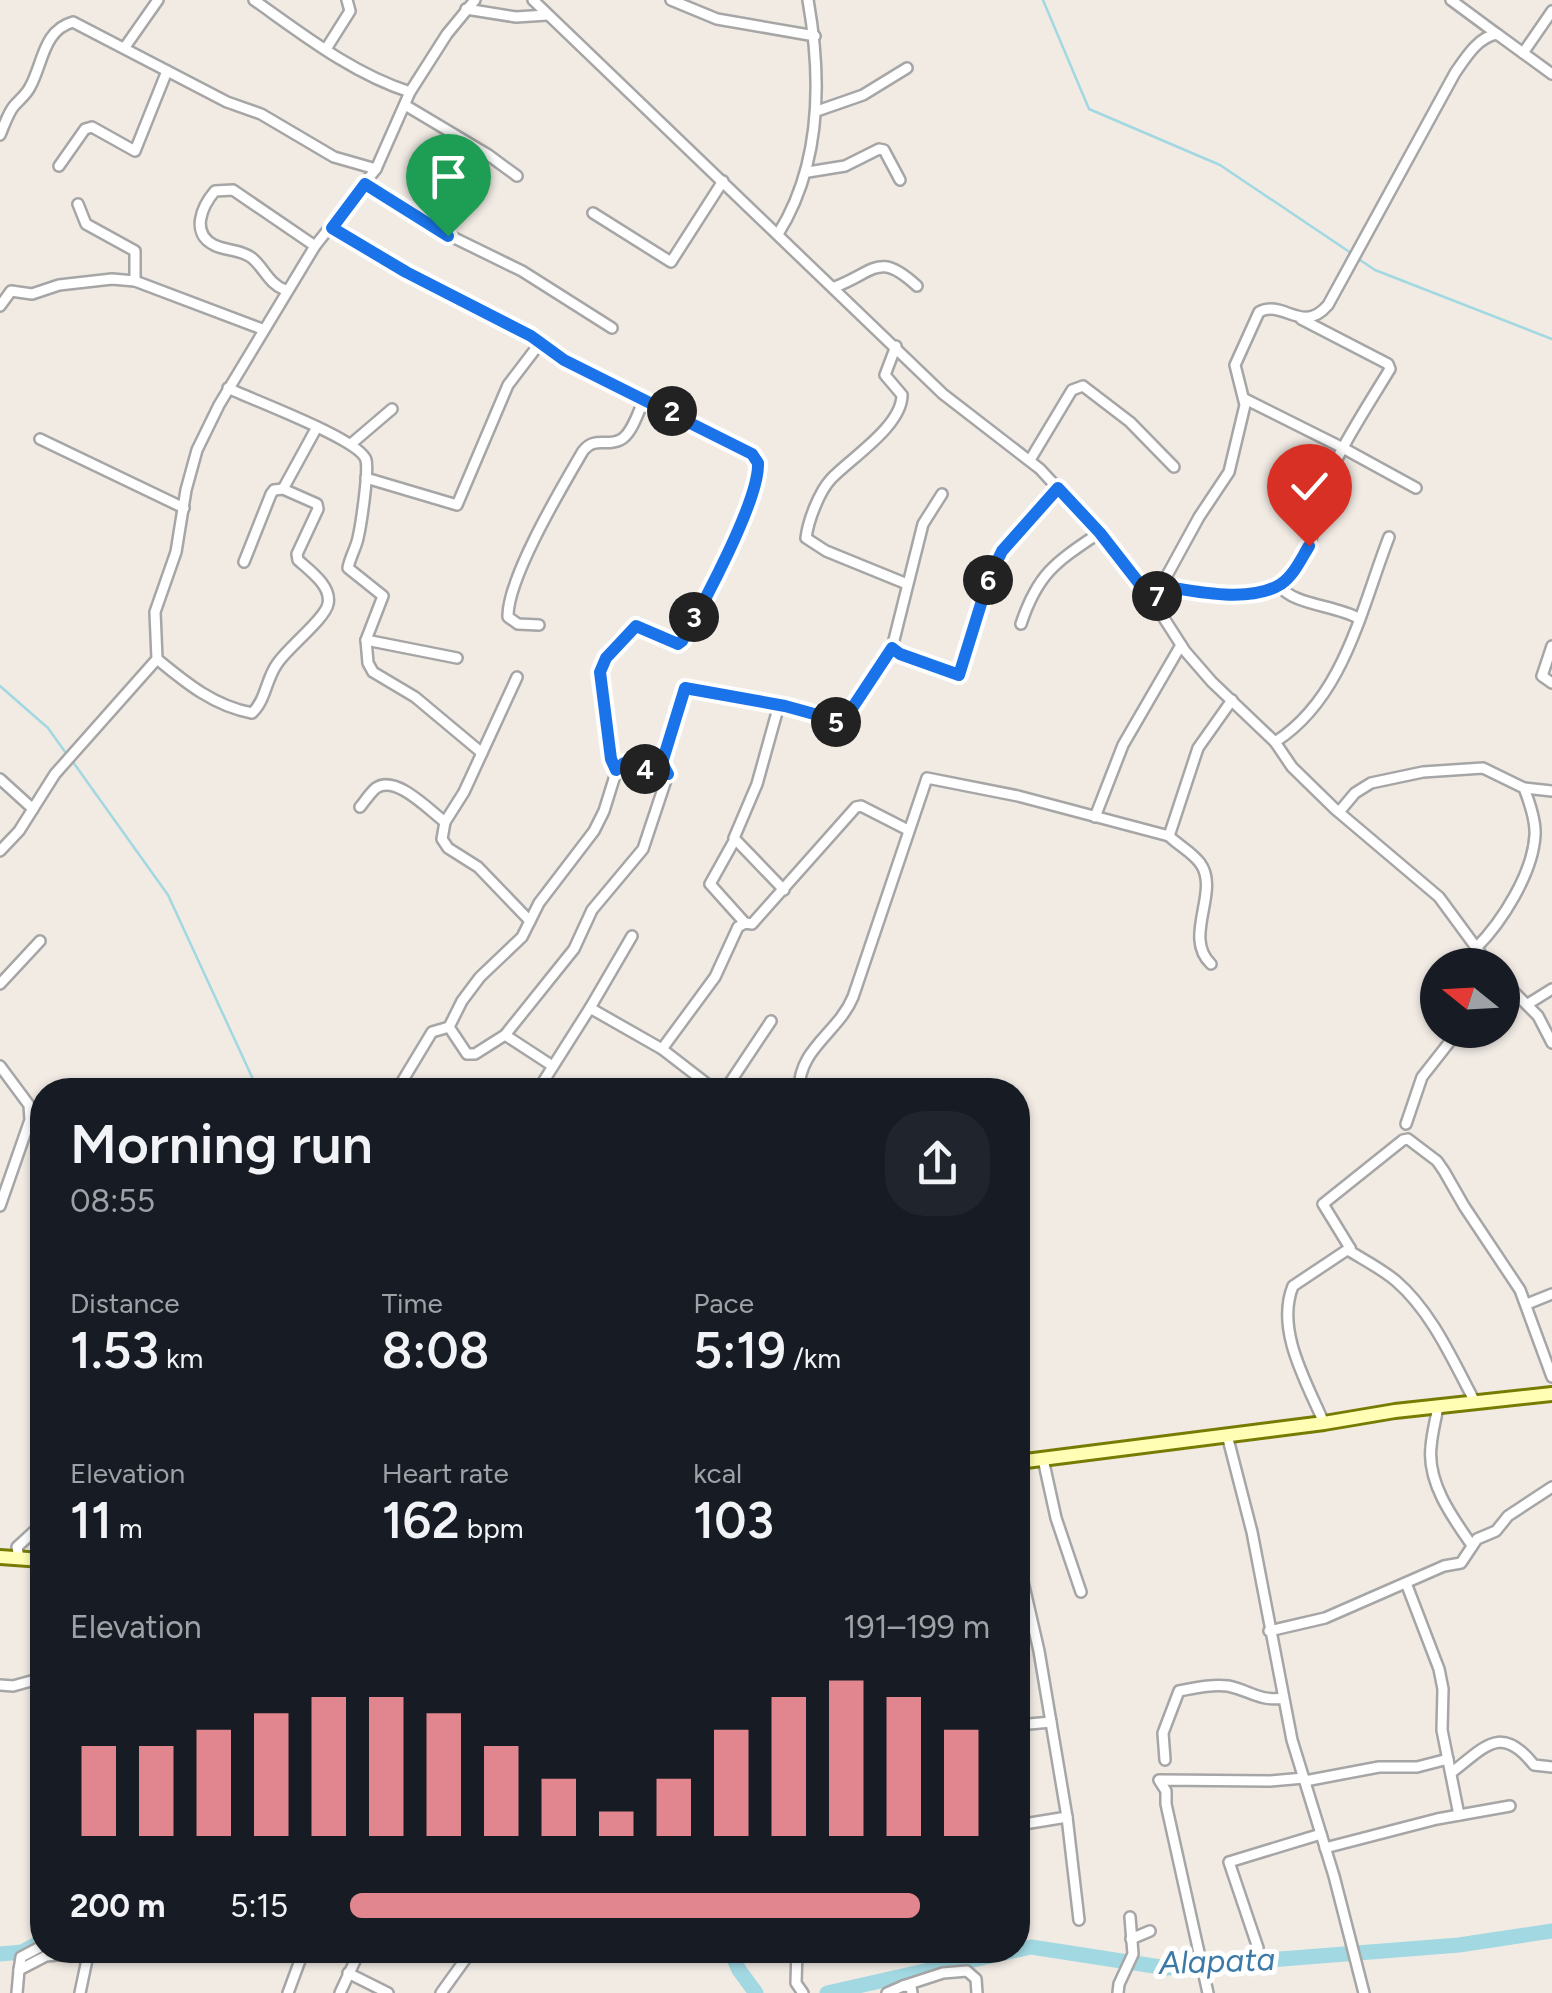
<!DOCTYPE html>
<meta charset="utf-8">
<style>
body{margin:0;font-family:Figtree,sans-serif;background:#20242c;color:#f1f3f6;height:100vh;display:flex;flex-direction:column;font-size:38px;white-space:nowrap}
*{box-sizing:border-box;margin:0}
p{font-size:32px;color:#9ea1a6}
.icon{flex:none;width:55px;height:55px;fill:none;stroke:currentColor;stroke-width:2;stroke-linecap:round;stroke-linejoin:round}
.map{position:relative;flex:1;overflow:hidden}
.panel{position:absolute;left:30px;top:1078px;width:1000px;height:885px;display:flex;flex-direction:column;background:#171b24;border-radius:40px;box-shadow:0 2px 8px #0004}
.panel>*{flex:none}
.needle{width:65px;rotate:288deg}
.buttons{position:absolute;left:1420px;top:948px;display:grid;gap:20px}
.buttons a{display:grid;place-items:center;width:100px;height:100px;border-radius:50%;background:#171b24;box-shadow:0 2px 8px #0004;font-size:50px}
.pin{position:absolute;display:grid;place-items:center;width:85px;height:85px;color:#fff;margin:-102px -42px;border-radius:50% 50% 50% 0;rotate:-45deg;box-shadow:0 0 10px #0007}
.pin .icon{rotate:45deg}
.km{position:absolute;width:50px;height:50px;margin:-25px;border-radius:50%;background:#222;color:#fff;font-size:28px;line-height:50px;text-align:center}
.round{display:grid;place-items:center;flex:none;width:105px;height:105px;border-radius:40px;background:#20242c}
.headline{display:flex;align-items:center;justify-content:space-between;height:170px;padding:0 40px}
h1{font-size:55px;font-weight:600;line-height:75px}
.metrics{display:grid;grid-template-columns:repeat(3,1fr);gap:15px;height:170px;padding:10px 40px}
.metrics div{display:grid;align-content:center}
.metrics b{font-size:50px;font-weight:600}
.metrics small{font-size:28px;font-weight:400}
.metrics p{font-size:28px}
.chart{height:280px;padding:20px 40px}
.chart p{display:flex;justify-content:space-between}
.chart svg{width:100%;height:180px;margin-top:10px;stroke:#e1868e;stroke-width:6}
ul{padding:0 40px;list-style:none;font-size:32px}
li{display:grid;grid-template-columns:160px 120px 1fr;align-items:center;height:75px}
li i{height:25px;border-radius:12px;background:#e1868e}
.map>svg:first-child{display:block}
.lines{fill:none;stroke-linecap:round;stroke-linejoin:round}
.stream{stroke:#a1d8e2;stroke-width:2.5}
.river{stroke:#a1d8e2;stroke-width:15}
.minor-casing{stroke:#a6a6a6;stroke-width:14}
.secondary-casing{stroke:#777c00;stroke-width:18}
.minor{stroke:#fff;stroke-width:9}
.secondary{stroke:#fffeb4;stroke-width:12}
.route-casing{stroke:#fff;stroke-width:20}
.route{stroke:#1a73e8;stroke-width:12}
.labels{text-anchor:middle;stroke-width:10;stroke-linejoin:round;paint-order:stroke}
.water-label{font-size:32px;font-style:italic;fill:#3d79a6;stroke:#fff}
</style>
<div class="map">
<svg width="1552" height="1993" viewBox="0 0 1552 1993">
<rect width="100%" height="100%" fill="#f1ebe4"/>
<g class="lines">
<g class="stream">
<polyline points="1043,0 1089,109 1220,165 1351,253"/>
<polyline points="1357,258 1375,270 1552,339"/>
<polyline points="0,686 48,728 68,756"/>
<polyline points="73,762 168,895 258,1090"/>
</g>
<g class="river">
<polyline points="730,1950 739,1970 756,1993"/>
<polyline points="0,1954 22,1952 42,1941"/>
<polyline points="827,1993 1031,1947 1167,1968 1459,1945 1552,1931"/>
</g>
<g class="minor-casing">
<g id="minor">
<path d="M254,0C302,34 353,74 410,92"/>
<polyline points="533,0 943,394 1040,469 1099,533 1149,595 1185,651 1212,682 1275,742 1292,767 1335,809 1439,897 1489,965"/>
<polyline points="671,0 717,19 815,36"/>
<polyline points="1451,0 1497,34"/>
<polyline points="466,9 516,17 547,15"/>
<polyline points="125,47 158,0"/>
<polyline points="326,49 350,11 347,0"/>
<polyline points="1523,53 1552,11"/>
<polyline points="405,105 487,154 517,176"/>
<polyline points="817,111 863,95 907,68"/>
<path d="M0,135C4,126 8,113 14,106C20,99 26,95 30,87C43,64 43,30 73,22L227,102L261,114L334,157L376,169"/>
<polyline points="59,166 85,129 92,127 135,151 167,71"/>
<polyline points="808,172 845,166 879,149 884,150 900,180"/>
<polyline points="365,183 434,228 522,271 612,328"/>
<polyline points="78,204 86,224 135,251 135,281"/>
<polyline points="593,213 671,262 723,181"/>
<path d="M332,228L406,272L531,337L565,360L680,415L756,457C767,488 699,609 682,641L678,644L636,626C591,658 601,676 607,723C610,740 609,755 616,770"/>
<path d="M778,234C822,164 822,79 808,0"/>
<path d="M835,287C876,271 879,251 917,286"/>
<path d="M285,290C268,283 265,269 252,258C241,249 225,251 214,245C190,233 202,206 215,191L233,190L315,246"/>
<polyline points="0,306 11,291 32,294 59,285 112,279 135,281 262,329"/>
<path d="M896,346L885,375L902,395C902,426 851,458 831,479C819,492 808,521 806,538L826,551L907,584"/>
<path d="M228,388C252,400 360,439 366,460C369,472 361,525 358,538C356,548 350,557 348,568L383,596L366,640L368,663L373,672L415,697L482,753"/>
<polyline points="1245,399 1343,448 1416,488"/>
<polyline points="40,439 184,508"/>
<polyline points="351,444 392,409"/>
<polyline points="1030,460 1072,390 1083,386 1130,422 1174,467"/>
<polyline points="366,478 457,505 508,385 540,343"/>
<polyline points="942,494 923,524 892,648 900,654 958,675 989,578 1002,551 1059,488"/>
<polyline points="244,562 271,494 274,490 283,489"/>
<path d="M1279,585C1292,605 1335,605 1358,618"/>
<path d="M1164,586C1217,597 1289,607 1310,543C1315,528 1315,512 1320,497C1337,452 1365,410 1390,369L1388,364L1301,319"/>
<path d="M1153,601L1199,517L1229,472L1245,405L1235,365L1259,312C1284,299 1302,335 1328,305L1455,73C1466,57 1478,37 1497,34L1552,74"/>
<path d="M1021,624C1038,573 1056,562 1099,533"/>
<path d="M539,625L518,624L508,617C507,579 562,487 583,451C595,436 606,447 620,440C632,435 639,409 645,398"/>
<polyline points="366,640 457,658"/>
<polyline points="1552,646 1542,676 1552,683"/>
<path d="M157,659C186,683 214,706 252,713C266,700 266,679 277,664C287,648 325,619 328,604C332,586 309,570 298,560L297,554L318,509L317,504L283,489L317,427"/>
<polyline points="517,677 464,792 445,822 442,839 448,848 478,867 530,921"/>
<polyline points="779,705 757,784 734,838 784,890"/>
<path d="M1275,742C1344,698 1361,609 1389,537"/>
<polyline points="668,774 624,763 618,766 604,811 594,831 539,903 522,937 480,977 462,1001 449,1027 467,1054 475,1054 505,1035 574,949 592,910 643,849 668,774 662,763 685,688 785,706 843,722 892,648"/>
<polyline points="0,779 33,809"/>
<polyline points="1524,788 1552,791"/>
<path d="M360,807C365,801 370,793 376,788C396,774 430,811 445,822"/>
<path d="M1339,812L1355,793L1371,783L1423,772L1483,768L1524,788C1529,801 1536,821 1535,835C1533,873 1502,922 1476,948"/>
<polyline points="1095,817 1123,745 1181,645"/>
<polyline points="734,841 710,884 745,923 752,924 856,807 861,806 908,830"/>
<polyline points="0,851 19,831 55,774 157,659 155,612 176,552 186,490 197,450 219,405 315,246 376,169 410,92 447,34 475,0"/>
<path d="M1211,964C1182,937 1221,891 1200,863C1192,852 1178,845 1169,836L1198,748L1232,700"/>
<polyline points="1502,980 1538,1016 1552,1043"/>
<polyline points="0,984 40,941"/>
<polyline points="1528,1004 1552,989"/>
<polyline points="590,1008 632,936"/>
<polyline points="505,1035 551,1065"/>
<polyline points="662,1049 715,977 738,927 745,923"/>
<polyline points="0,1066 29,1105 30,1120 0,1206"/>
<polyline points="397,1090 432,1032 449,1027"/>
<polyline points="538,1090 590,1008 662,1049 715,1090"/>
<polyline points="725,1090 771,1021"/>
<path d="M799,1090C799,1048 838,1033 853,997L927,778L1018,796L1169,836"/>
<polyline points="1406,1124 1422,1077 1459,1030"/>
<polyline points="1350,1248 1323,1204 1403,1140 1408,1139 1437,1161 1444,1171 1464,1206 1520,1290 1552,1377"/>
<polyline points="1527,1304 1552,1294"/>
<path d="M1438,1406C1436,1419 1432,1433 1431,1447C1427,1482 1452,1517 1471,1544"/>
<path d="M1324,1423C1307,1383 1275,1330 1293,1286L1350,1248L1348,1250C1364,1260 1382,1269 1396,1281C1432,1312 1453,1361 1475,1402"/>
<polyline points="1227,1435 1252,1532 1292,1740 1334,1876 1364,1993"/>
<polyline points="1043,1459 1056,1518 1081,1592"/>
<polyline points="19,1558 17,1547 42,1524"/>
<polyline points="1018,1560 1039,1651 1067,1817 1079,1920"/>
<polyline points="1406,1583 1439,1669 1443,1689 1442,1730 1459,1815"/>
<polyline points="1269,1631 1325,1618 1444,1566 1461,1563 1477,1539 1496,1531 1508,1516 1552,1487"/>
<polyline points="0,1685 13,1686 42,1678"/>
<polyline points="1018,1725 1051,1722"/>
<path d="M1165,1760L1163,1733L1179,1691C1195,1688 1211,1684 1228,1686C1249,1690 1260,1702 1283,1698"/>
<path d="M1451,1773C1485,1747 1501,1723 1534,1765L1552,1767"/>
<polyline points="1305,1781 1379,1767 1417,1767 1448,1759"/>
<polyline points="1018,1825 1067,1817"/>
<polyline points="1325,1848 1437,1819 1510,1806"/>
<polyline points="1131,1939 1150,1931"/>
<polyline points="1258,1948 1229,1862 1321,1834"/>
<polyline points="546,1950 547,1952"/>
<polyline points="797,1950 796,1983 803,1993"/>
<polyline points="19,1970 21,1957 42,1946"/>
<polyline points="348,1973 388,1993"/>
<polyline points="903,1986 943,1973 967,1971 976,1979 977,1993"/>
<polyline points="17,1993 19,1970 46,1956 69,1954 215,1955 223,1954 225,1950"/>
<polyline points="80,1993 89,1950"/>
<polyline points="288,1993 302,1955"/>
<polyline points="340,1993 360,1950"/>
<polyline points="441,1993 472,1950"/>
<polyline points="887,1993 903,1986 911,1987 912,1993"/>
<polyline points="1118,1993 1119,1984 1133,1954 1130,1917"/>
<polyline points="1208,1993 1166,1804 1166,1791 1159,1780 1270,1781 1304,1778"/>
</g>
</g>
<g class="secondary-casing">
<g id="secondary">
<polyline points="1018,1462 1324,1423 1395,1411 1552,1394"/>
<polyline points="0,1557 42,1560"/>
</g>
</g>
<use href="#minor" class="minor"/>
<use href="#secondary" class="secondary"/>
</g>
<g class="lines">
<g class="route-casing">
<path id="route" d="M448,236L365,184L332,228L406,272L531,336L564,360L752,454L758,463C760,499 702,606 682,641L678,644L636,626L606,658L600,672L611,759L616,770L624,763L668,774L662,763L685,688L785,706L843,722L892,648L900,654L959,675L989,578L1002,551L1058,488L1100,533L1153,601L1164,586C1196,592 1252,603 1281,584C1294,575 1301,559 1309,546"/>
</g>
<use href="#route" class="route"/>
</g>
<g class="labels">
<g class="water-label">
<text transform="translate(1217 1961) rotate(-2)" y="11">Alapata</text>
</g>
</g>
</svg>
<div class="buttons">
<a><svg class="needle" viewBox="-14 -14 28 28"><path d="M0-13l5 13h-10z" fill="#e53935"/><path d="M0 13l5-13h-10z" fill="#9ea1a6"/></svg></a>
</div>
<div class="pin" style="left:448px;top:236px;background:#1e9e55"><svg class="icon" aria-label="arrive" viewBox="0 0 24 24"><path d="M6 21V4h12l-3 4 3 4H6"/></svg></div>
<div class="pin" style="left:1309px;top:546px;background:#d93025"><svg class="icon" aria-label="check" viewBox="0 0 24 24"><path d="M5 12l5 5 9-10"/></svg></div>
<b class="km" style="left:672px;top:411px">2</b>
<b class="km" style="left:694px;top:617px">3</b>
<b class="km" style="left:645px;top:769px">4</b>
<b class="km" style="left:836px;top:722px">5</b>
<b class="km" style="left:988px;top:580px">6</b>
<b class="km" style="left:1157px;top:596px">7</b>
<section class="panel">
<div class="headline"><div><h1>Morning run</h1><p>08:55</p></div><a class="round"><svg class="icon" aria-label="share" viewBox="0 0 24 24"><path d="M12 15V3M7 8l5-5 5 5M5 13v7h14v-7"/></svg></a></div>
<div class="metrics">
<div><p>Distance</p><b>1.53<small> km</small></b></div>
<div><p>Time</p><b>8:08</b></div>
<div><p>Pace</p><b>5:19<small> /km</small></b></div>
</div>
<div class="metrics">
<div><p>Elevation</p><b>11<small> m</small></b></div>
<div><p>Heart rate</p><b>162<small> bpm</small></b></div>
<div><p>kcal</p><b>103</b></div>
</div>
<div class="chart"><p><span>Elevation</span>191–199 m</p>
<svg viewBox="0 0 160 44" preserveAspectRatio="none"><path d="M5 44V22M15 44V22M25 44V18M35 44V14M45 44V10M55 44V10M65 44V14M75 44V22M85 44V30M95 44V38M105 44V30M115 44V18M125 44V10M135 44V6M145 44V10M155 44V18"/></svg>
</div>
<ul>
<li><b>200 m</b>5:15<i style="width:89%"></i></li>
</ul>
</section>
</div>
